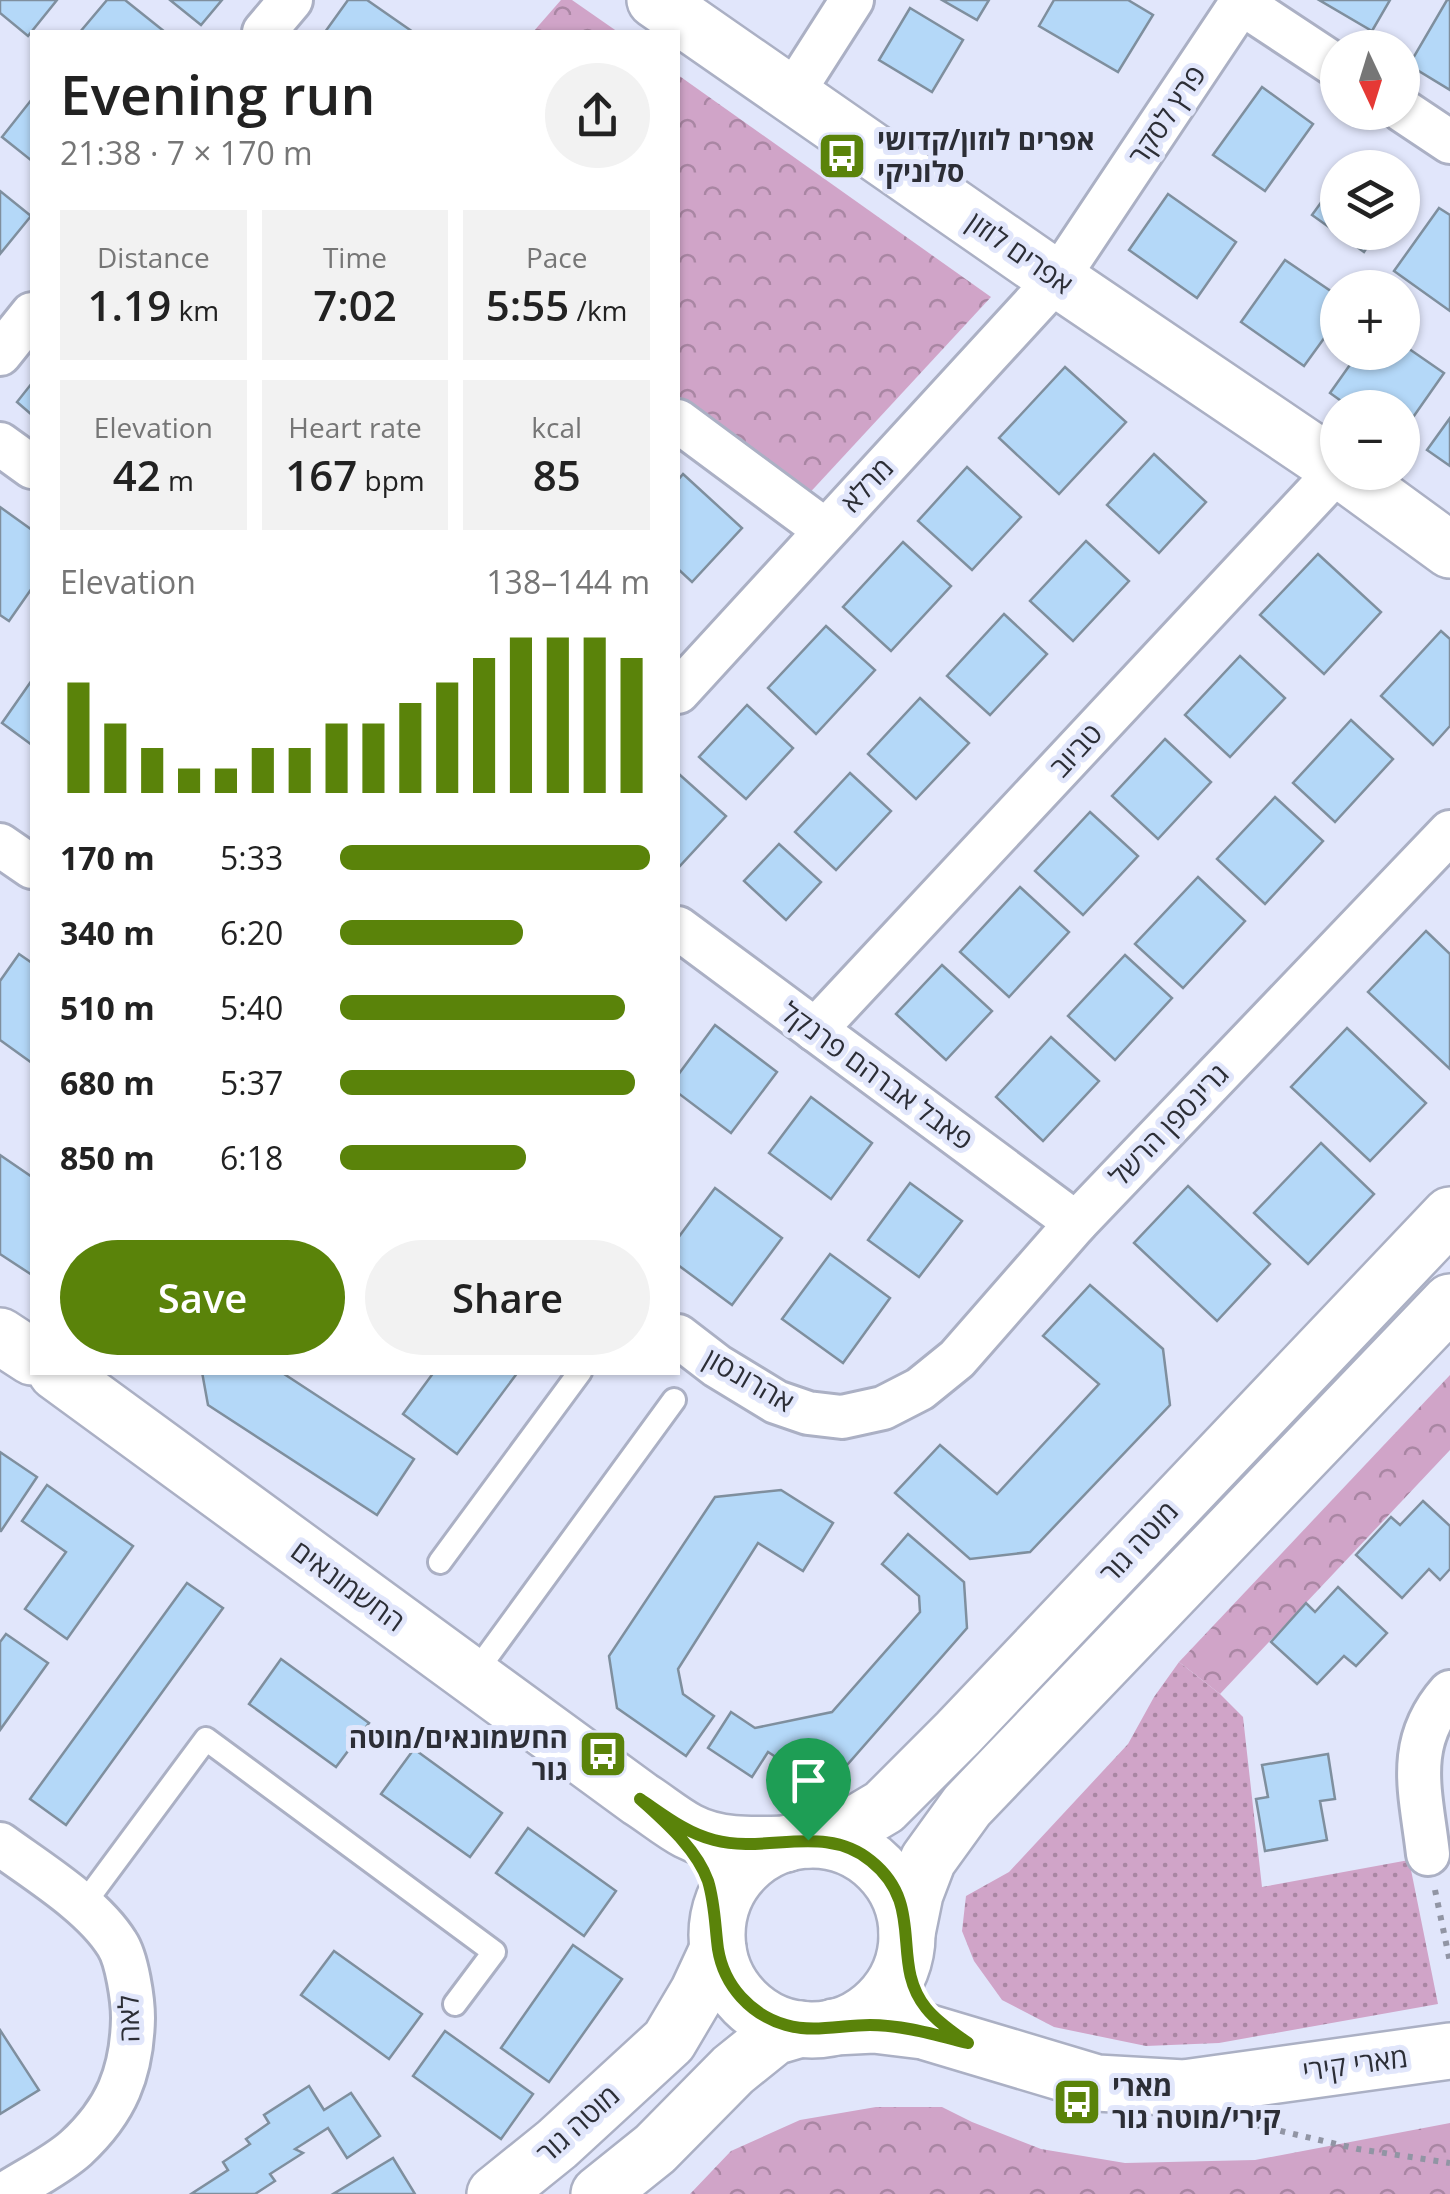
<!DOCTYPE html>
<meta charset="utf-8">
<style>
body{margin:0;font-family:"Open Sans",Heebo,sans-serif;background:#f2f2f2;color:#222;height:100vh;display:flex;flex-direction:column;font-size:38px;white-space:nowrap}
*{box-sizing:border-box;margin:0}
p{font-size:32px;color:#767676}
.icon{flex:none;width:55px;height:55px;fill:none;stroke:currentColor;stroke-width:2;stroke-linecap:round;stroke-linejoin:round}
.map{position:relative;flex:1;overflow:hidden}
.drawer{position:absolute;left:30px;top:30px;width:650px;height:1345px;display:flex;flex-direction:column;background:#fff;border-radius:0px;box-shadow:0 2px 8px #0004}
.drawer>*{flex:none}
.needle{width:65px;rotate:176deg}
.tools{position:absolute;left:1320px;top:30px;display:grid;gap:20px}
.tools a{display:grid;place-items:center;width:100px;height:100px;border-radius:50%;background:#fff;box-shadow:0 2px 8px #0004;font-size:50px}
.pin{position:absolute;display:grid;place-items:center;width:85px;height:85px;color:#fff;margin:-102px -42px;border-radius:50% 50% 50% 0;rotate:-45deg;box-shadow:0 0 10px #0007}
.pin .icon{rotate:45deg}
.round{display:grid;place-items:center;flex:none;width:105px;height:105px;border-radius:52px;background:#f2f2f2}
.overview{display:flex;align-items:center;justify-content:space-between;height:170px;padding:0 30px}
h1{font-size:55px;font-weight:600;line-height:75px}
.figures{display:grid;grid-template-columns:repeat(3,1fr);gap:15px;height:170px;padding:10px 30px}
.figures div{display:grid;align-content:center;border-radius:0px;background:#f2f2f2;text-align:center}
.figures b{font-size:42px;font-weight:600}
.figures small{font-size:28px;font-weight:400}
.figures p{font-size:28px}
.chart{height:280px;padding:20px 30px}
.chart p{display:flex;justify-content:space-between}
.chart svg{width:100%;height:180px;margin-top:10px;stroke:#5a830a;stroke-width:6}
.action{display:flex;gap:20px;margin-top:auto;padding:20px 30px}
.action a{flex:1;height:115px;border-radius:60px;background:#5a830a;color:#fff;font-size:40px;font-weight:600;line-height:115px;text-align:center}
.action a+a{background:#f2f2f2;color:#222}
ul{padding:0 30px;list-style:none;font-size:32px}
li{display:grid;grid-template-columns:160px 120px 1fr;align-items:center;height:75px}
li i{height:25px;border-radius:12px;background:#5a830a}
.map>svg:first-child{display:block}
.grass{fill:url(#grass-dots)}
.park{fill:url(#park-crowns)}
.building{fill:#b4d8f8;stroke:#7f8f9e;stroke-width:2.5}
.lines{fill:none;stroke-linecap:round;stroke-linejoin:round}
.service-casing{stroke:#abb0c4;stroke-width:28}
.minor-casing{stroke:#abb0c4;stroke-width:48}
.tertiary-casing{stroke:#abb0c4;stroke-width:60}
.path{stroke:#9195a4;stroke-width:6;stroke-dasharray:5 8;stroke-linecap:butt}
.service{stroke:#fff;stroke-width:22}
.minor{stroke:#fff;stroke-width:42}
.tertiary{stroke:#fff;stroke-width:55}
.route-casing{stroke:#fff;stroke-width:20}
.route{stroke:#5a830a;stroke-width:12}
.labels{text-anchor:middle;stroke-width:10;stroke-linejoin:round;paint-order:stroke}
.street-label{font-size:28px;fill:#2c2e36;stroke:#e1e6fb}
.poi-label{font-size:28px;font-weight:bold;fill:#2c2e36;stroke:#e1e6fb;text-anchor:start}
</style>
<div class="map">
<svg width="1450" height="2194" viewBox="0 0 1450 2194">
<defs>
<pattern id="grass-dots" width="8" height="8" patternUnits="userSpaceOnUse" patternTransform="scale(2.5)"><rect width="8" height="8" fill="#d0a4c8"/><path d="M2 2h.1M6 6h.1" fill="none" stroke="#a986a3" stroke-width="1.8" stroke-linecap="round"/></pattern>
<pattern id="park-crowns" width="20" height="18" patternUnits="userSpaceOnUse" patternTransform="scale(2.5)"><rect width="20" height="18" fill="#d0a4c8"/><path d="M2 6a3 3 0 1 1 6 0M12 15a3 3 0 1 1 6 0" fill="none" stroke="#a986a3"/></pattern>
</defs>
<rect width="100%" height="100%" fill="#e1e6fb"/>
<polygon class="grass" points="1179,1662 1220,1694 1243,1717 1262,1887 1409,1860 1438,2004 1219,2043 1146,2046 1054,2027 1002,2000 974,1961 962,1931 966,1896 1009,1872 1128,1744 1154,1697"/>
<g class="park">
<polygon points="561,0 572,0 618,32 533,32"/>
<polygon points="678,75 991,297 804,499 678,403"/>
<polygon points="1450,1375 1450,1450 1220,1694 1179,1662"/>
<polygon points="876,2107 942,2107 972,2122 1041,2149 1125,2163 1255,2160 1450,2123 1450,2194 690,2194 731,2151 800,2120"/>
</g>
<g class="building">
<polygon points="0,0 57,0 28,36 0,13"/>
<polygon points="107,0 125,0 165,32 80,32"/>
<polygon points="170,0 222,0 201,25"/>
<polygon points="348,0 367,0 413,32 325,32"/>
<polygon points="942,0 989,0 977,20"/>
<polygon points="1054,0 1128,0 1153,15 1118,72 1039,26"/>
<polygon points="1319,0 1390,0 1372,31"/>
<polygon points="1447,0 1450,0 1450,90 1409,65"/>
<polygon points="910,8 963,40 932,92 879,60"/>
<polygon points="1262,87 1313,124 1265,191 1213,155"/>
<polygon points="32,99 32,161 2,137"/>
<polygon points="1338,179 1338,232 1377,232 1364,252 1312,215"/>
<polygon points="0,191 31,216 0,254"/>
<polygon points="1168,194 1236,242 1197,298 1129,250"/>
<polygon points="1439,208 1450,215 1450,311 1394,271"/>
<polygon points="1285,260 1338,296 1338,319 1304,366 1241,322"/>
<polygon points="1402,344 1444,373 1402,433 1402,408 1351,408 1330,393 1359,352 1402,352"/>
<polygon points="1065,367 1126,422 1059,494 999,438"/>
<polygon points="32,383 32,415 17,402"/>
<polygon points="1450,418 1450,466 1427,450"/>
<polygon points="1154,454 1206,502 1159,553 1107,505"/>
<polygon points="967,467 1021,517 972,570 918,521"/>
<polygon points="683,474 742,528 692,582 678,569 678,480"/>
<polygon points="0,507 32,530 32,588 9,621 0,615"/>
<polygon points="1086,541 1129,581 1073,641 1030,601"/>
<polygon points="903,542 951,586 891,651 843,607"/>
<polygon points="1318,554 1381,612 1324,674 1260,615"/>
<polygon points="1004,614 1047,654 990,715 947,676"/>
<polygon points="826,626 875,670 816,734 768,688"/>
<polygon points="1441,631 1450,639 1450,726 1433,745 1381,696"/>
<polygon points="1240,656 1285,698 1230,757 1185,715"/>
<polygon points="32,680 32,745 2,723"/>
<polygon points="920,698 969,743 916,799 868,754"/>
<polygon points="747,705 793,748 746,799 699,757"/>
<polygon points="1351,720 1393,759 1335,822 1293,783"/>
<polygon points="1165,739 1211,782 1158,839 1112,796"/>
<polygon points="850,773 891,811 836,870 795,832"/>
<polygon points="680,775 726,816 678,868 678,778"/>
<polygon points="1275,797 1323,841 1265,904 1217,859"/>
<polygon points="1090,812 1138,856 1083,915 1035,871"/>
<polygon points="779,844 821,882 786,920 744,881"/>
<polygon points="1198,877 1245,921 1183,988 1135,944"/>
<polygon points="1020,887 1069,932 1009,997 960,952"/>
<polygon points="1426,931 1450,954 1450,1069 1368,992"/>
<polygon points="19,954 32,963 32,1063 0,1040 0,981"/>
<polygon points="1125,955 1172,998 1115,1060 1068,1016"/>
<polygon points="942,965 992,1011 946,1060 896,1014"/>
<polygon points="715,1025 777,1072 731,1133 678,1093 678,1075"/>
<polygon points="1347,1028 1426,1103 1370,1161 1291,1087"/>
<polygon points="1051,1037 1099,1081 1043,1141 996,1097"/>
<polygon points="811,1097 872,1143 831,1199 769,1153"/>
<polygon points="1321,1143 1374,1194 1308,1264 1254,1213"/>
<polygon points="0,1155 32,1177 32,1275 0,1254"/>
<polygon points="910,1183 962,1221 919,1277 868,1240"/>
<polygon points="1188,1186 1270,1264 1217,1321 1134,1243"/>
<polygon points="715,1188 782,1238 732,1305 678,1265 678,1238"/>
<polygon points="830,1254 890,1298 843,1363 782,1319"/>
<polygon points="1090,1285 1163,1349 1170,1405 1030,1552 970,1559 895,1493 940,1445 997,1494 1099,1384 1043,1336"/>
<polygon points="202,1372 281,1372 414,1459 377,1515 208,1405"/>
<polygon points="434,1372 518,1372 457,1454 403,1414"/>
<polygon points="0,1452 37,1477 1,1531 0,1531"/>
<polygon points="47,1485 133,1546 67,1639 25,1609 66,1552 22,1521"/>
<polygon points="781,1490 833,1523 803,1571 758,1543 678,1669 683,1694 714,1716 686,1756 617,1708 609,1656 715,1497"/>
<polygon points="1423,1501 1450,1526 1450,1569 1440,1580 1429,1569 1402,1598 1356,1555 1391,1517 1400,1525"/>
<polygon points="908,1534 964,1582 967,1628 847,1765 799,1772 768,1752 752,1777 708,1748 731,1712 755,1728 832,1712 920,1612 919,1596 882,1564"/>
<polygon points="187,1583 223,1608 66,1825 30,1799"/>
<polygon points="1338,1587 1387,1633 1356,1666 1344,1656 1317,1684 1271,1642 1306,1603 1315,1612"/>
<polygon points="6,1634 48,1663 0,1730 0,1642"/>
<polygon points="281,1659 369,1723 336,1767 249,1704"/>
<polygon points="414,1749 502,1813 470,1857 381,1794"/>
<polygon points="1328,1754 1335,1799 1320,1801 1327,1840 1265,1851 1256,1799 1268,1797 1262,1765"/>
<polygon points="528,1828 616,1891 584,1936 496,1873"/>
<polygon points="573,1945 622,1979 549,2082 501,2048"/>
<polygon points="334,1951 422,2014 389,2059 301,1995"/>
<polygon points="0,2030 39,2090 0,2114"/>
<polygon points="445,2031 533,2094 501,2139 413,2076"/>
<polygon points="309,2086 324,2110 351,2093 380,2136 347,2158 328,2128 295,2149 303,2153 270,2174 275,2181 255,2194 191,2194 228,2170 223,2162 250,2144 246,2139 269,2123 264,2115"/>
<polygon points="393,2158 415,2194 333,2194"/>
</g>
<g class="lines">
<g class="service-casing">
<g id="service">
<polyline points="440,1562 580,1372"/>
<polyline points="472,1677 674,1400"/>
<polyline points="83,1905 206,1739 494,1952 455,2004"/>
</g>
</g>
<g class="minor-casing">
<g id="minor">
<polyline points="1241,3 1338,67"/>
<polyline points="264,32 291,0"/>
<polyline points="792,94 852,0"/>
<polyline points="1402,110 1450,142"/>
<polyline points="0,354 32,314"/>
<polyline points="678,421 825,530"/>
<polyline points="0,444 32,467"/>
<polyline points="678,692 1057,279 1243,0"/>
<polyline points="0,845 32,867"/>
<polyline points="678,928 1076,1223"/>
<polyline points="815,1030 1338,470"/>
<polyline points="678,1336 717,1366 776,1402 808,1413 842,1417 883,1408 920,1389 957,1359 1076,1223 1450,832"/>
<path d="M0,1844C37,1871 93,1905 117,1944C127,1959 133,2000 133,2018C132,2073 116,2111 76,2148C56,2166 28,2179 5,2194"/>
<path d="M1428,1854C1421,1792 1404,1744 1450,1692"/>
</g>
</g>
<g class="tertiary-casing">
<g id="tertiary">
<polyline points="655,0 1057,279 1338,469"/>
<polyline points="1343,472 1450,550"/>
<polyline points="0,1336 32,1357"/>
<path d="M56,1372L640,1799C656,1809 671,1822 688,1831C718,1847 753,1845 786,1844"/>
<polyline points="808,1840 847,1829 884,1807 958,1733 1450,1215"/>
<circle cx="812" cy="1935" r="95"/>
<polyline points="907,1933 915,1894 928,1860 967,1806 1450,1302"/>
<polyline points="834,2027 874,2025 923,2031 1097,2083 1184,2088 1450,2051"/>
<polyline points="495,2194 557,2144 669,2041 698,1992 718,1949"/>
<polyline points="599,2194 655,2149 733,2070 774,2037 801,2029"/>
</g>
</g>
<g class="path">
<polyline points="1435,1890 1450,1962"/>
<polyline points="1255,2125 1358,2149 1450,2163"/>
</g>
<use href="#service" class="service"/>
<use href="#minor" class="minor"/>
<use href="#tertiary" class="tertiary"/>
</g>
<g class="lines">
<g class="route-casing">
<path id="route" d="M640,1799C664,1815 686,1833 714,1840C767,1854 825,1823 871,1861C927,1906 889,1962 926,2008C937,2022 954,2033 968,2043C936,2035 903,2025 870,2025C842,2025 813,2033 786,2025C751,2015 724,1986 718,1949C715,1927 715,1904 708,1881C696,1848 665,1822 640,1799Z"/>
</g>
<use href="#route" class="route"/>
</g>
<defs>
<g id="bus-square" transform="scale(2.5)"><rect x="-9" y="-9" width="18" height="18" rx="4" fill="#5a830a" stroke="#e1e6fb"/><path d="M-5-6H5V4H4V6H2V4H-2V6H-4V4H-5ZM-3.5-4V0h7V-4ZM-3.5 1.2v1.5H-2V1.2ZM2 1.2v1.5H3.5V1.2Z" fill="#fff"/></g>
</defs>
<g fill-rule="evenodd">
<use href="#bus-square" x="842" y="156"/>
<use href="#bus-square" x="603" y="1754"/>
<use href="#bus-square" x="1077" y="2102"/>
</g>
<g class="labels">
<g class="street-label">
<text transform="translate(1167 115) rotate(-56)" y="10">פרץ לסקר</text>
<text transform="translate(1020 253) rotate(35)" y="10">אפרים לוזון</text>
<text transform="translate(867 485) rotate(-47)" y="10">מרלא</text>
<text transform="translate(1076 750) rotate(-47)" y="10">טביוב</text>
<text transform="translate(877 1076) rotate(36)" y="10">פאבל אברהם פרנקל</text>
<text transform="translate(1169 1125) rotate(-46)" y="10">גרינספן הרשל</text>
<text transform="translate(749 1380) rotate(30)" y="10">אהרונסון</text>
<text transform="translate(1139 1542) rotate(-47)" y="10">מוטה גור</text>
<text transform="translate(348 1586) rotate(36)" y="10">החשמונאים</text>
<text transform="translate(129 2019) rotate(-91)" y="10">לאה</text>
<text transform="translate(1355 2064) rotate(-8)" y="10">מארי קירי</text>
<text transform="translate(578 2124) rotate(-42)" y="10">מוטה גור</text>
</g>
<g class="poi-label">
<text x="877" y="150">אפרים לוזון/קדושי<tspan x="877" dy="32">סלוניקי</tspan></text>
<text x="568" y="1748" text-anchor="end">החשמונאים/מוטה<tspan x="568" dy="32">גור</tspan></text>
<text x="1112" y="2096">מארי<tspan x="1112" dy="32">קירי/מוטה גור</tspan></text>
</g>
</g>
</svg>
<div class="tools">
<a><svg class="needle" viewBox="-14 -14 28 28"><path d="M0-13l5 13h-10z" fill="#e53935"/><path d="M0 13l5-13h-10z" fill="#767676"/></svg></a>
<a><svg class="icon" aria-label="layers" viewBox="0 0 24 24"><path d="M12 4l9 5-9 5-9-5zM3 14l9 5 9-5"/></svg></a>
<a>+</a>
<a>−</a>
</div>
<div class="pin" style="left:808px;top:1840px;background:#1e9e55"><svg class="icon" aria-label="arrive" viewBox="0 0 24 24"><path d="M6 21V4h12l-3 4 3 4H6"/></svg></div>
<section class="drawer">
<div class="overview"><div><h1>Evening run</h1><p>21:38 · 7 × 170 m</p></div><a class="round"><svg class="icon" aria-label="share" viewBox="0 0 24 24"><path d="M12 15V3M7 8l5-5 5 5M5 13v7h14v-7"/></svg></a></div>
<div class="figures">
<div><p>Distance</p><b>1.19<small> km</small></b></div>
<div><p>Time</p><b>7:02</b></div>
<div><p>Pace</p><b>5:55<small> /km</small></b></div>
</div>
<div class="figures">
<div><p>Elevation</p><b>42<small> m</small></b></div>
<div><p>Heart rate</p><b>167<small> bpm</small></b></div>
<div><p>kcal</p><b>85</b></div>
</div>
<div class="chart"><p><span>Elevation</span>138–144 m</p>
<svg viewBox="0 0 160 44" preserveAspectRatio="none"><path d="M5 44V17M15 44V27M25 44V33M35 44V38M45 44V38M55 44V33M65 44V33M75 44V27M85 44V27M95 44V22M105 44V17M115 44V11M125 44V6M135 44V6M145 44V6M155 44V11"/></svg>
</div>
<ul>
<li><b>170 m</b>5:33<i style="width:100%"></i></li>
<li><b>340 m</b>6:20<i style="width:59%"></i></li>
<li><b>510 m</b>5:40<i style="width:92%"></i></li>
<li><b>680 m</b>5:37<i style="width:95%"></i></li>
<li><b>850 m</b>6:18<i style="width:60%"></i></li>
</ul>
<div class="action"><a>Save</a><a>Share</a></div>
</section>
</div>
